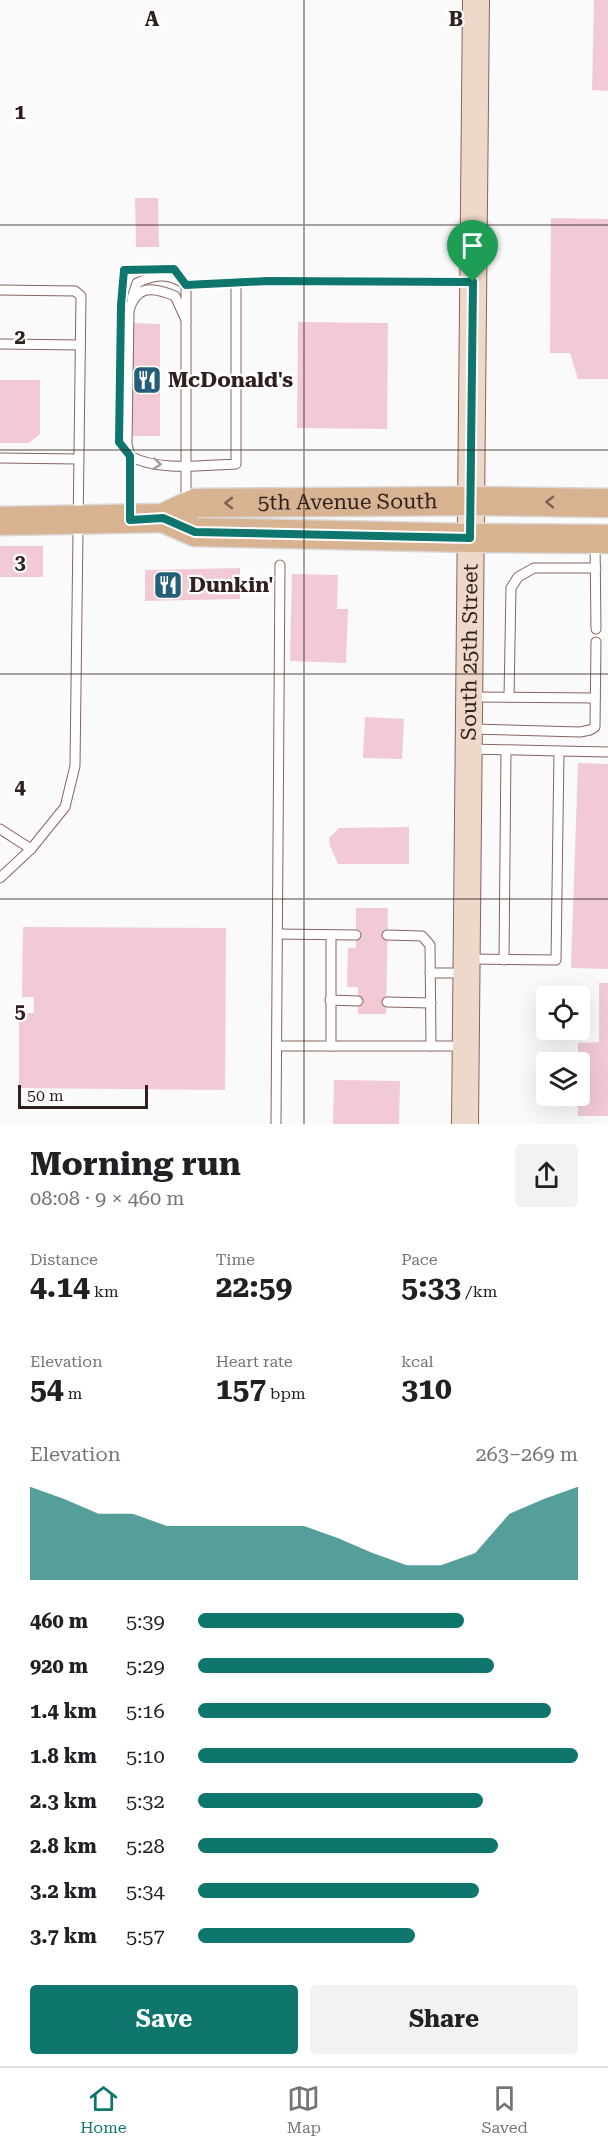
<!DOCTYPE html>
<meta charset="utf-8">
<style>
body{margin:0;font-family:"Roboto Serif",serif;background:#f2f2f2;color:#202124;height:100vh;display:flex;flex-direction:column;font-size:22px;white-space:nowrap}
*{box-sizing:border-box;margin:0}
p{font-size:20px;color:#757577}
.icon{flex:none;width:33px;height:33px;fill:none;stroke:currentColor;stroke-width:2;stroke-linecap:round;stroke-linejoin:round}
.map{position:relative;height:1124px;overflow:hidden}
.sheet{display:flex;flex-direction:column;background:#fff;flex:1}
.sheet>*{flex:none}
.fabs{position:absolute;left:536px;top:986px;display:grid;gap:12px}
.fabs a{display:grid;place-items:center;width:54px;height:54px;border-radius:6px;background:#fff;box-shadow:0 6px 24px #0002;font-size:30px}
.scale{position:absolute;left:18px;bottom:15px;width:130px;box-sizing:border-box;padding-left:6px;border:3px solid #2f201d;border-top:0;font-size:16px;line-height:21px;white-space:nowrap;color:#2f201d;-webkit-text-stroke:4px #fff;paint-order:stroke}
.pin{position:absolute;display:grid;place-items:center;width:51px;height:51px;color:#fff;margin:-62px -26px;border-radius:50% 50% 50% 0;rotate:-45deg;box-shadow:0 0 6px #0007}
.pin .icon{rotate:45deg}
.round{display:grid;place-items:center;flex:none;width:63px;height:63px;border-radius:6px;background:#f2f2f2}
.headline{display:flex;align-items:center;justify-content:space-between;height:102px;padding:0 30px}
h1{font-size:33px;font-weight:700;line-height:45px}
.metrics{display:grid;grid-template-columns:repeat(3,1fr);gap:9px;height:102px;padding:6px 30px}
.metrics div{display:grid;align-content:center}
.metrics b{font-size:30px;font-weight:700}
.metrics small{font-size:16px;font-weight:400}
.metrics p{font-size:16px}
.chart{height:168px;padding:12px 30px}
.chart p{display:flex;justify-content:space-between}
.chart svg{width:100%;height:108px;margin-top:6px;fill:#0f766e;opacity:.7}
.cta{display:flex;gap:12px;margin-top:auto;padding:12px 30px}
.cta a{flex:1;height:69px;border-radius:6px;background:#0f766e;color:#fff;font-size:24px;font-weight:700;line-height:69px;text-align:center}
.cta a+a{background:#f2f2f2;color:#202124}
ul{padding:0 30px;list-style:none;font-size:20px}
li{display:grid;grid-template-columns:96px 72px 1fr;align-items:center;height:45px}
li i{height:15px;border-radius:8px;background:#0f766e}
.tabs{display:flex;justify-content:space-around;align-items:center;height:84px;border-top:2px solid #e0e0e0;background:#fff;font-size:16px;color:#757577}
.tabs a{display:grid;justify-items:center;gap:3px}
.tabs .selected{color:#0f766e}
.map>svg:first-child{display:block}
.building{fill:#f2cad6}
.lines{fill:none;stroke-linecap:round;stroke-linejoin:round}
.lane-casing{stroke:#88645e;stroke-width:11}
.secondary-casing{stroke:#88645e;stroke-width:28}
.primary-casing{stroke:#dad7d6;stroke-width:31}
.lane{stroke:#fff;stroke-width:9}
.secondary{stroke:#ecd9c9;stroke-width:26}
.primary{stroke:#d8b392;stroke-width:28}
.oneway{stroke:#a19b99}
.oneway2{stroke:#7b6252}
.route-casing{stroke:#fff;stroke-width:12}
.route{stroke:#0f766e;stroke-width:8}
.grid{fill:none;stroke:#2f201d;stroke-width:1.5;stroke-opacity:0.55}
.labels{text-anchor:middle;stroke-width:4.5;stroke-linejoin:round;paint-order:stroke}
.poi-label{font-size:21px;font-weight:bold;fill:#2f201d;stroke:#fff;text-anchor:start}
.street-label{font-size:21px;fill:#2f201d;stroke:#fff}
.grid-label{font-size:20px;text-anchor:middle;font-weight:bold;fill:#2f201d;stroke:#fff;stroke-width:4.5;stroke-linejoin:round;paint-order:stroke}
</style>
<div class="map">
<svg width="608" height="1124" viewBox="0 0 608 1124">
<rect width="100%" height="100%" fill="#fafafa"/>
<g class="building">
<polygon points="594,0 608,0 608,91 592,90"/>
<polygon points="135,198 158,198 159,247 136,247"/>
<polygon points="551,218 608,219 608,379 578,379 570,353 550,353"/>
<polygon points="298,322 388,323 387,429 297,428"/>
<polygon points="133,323 160,324 160,436 133,436"/>
<polygon points="0,380 40,380 40,434 29,443 0,443"/>
<rect x="0" y="546" width="43" height="31"/>
<polygon points="240,568 240,599 145,601 145,570"/>
<polygon points="292,574 338,575 337,609 348,609 346,663 290,661"/>
<polygon points="365,717 404,719 402,759 363,758"/>
<polygon points="578,763 608,764 608,969 571,968"/>
<polygon points="409,827 409,864 338,864 330,846 329,838 339,828"/>
<polygon points="356,908 388,908 386,1014 358,1014 358,987 347,987 348,948 356,948"/>
<polygon points="23,927 226,928 225,1090 19,1088 19,1013 34,1013 34,997 22,997"/>
<polygon points="599,983 608,983 608,1116 578,1116 578,1043 599,1042"/>
<polygon points="334,1080 400,1081 399,1124 333,1124"/>
</g>
<g class="lines">
<g class="lane-casing">
<g id="lane">
<polyline points="0,290 75,291 81,296 75,766 65,807 31,849 0,878"/>
<path d="M132,298L137,283C154,275 166,273 182,282"/>
<path d="M186,320L175,296C154,287 136,284 129,311L127,444L130,456C159,472 203,465 236,464V283"/>
<polyline points="0,344 80,345"/>
<polyline points="0,458 78,459"/>
<polyline points="186,502 186,285 267,281 471,282"/>
<polyline points="130,516 130,456 119,442 121,305 124,270 174,269 186,285"/>
<polyline points="595,541 596,629"/>
<polyline points="471,697 595,698"/>
<polyline points="509,697 511,588 518,577 534,568 596,568"/>
<polyline points="471,729 580,732 590,730 595,727 596,642"/>
<polyline points="559,751 608,752"/>
<polyline points="0,829 31,849"/>
<polyline points="278,934 356,935"/>
<polyline points="387,935 422,936 430,945 431,1046"/>
<polyline points="468,959 556,960 559,751 471,749"/>
<polyline points="504,960 506,750"/>
<polyline points="430,973 464,973"/>
<polyline points="330,1000 358,1001"/>
<polyline points="387,1002 431,1003"/>
<polyline points="277,1046 463,1046"/>
<polyline points="331,1046 331,935"/>
<polyline points="276,1124 280,565"/>
</g>
</g>
<g class="secondary-casing">
<g id="secondary">
<path id="s1" d="M465,1124L476,0"/>
</g>
</g>
<g class="primary-casing">
<g id="primary">
<polyline points="163,518 195,532 470,538 608,539"/>
<path id="s2" d="M0,521L163,518L195,503L471,501L608,503"/>
</g>
</g>
<use href="#lane" class="lane"/>
<use href="#secondary" class="secondary"/>
<use href="#primary" class="primary"/>
</g>
<defs><path id="oneway-chevron" d="M-2-3.5L2.5 0L-2 3.5" fill="none" stroke-width="1.6" stroke-linecap="round" stroke-linejoin="round" transform="scale(1.5)"/></defs>
<use class="oneway" href="#oneway-chevron" transform="translate(157 464) rotate(5)"/>
<g class="oneway2">
<use href="#oneway-chevron" transform="translate(550 502) rotate(-179)"/>
<use href="#oneway-chevron" transform="translate(229 503) rotate(180)"/>
</g>
<g class="lines">
<g class="route-casing">
<polygon id="route" points="174,269 186,285 267,281 473,282 470,538 195,532 163,518 130,520 130,456 119,442 121,305 124,270"/>
</g>
<use href="#route" class="route"/>
</g>
<path class="grid" d="M304,0V1124M0,225H608M0,450H608M0,674H608M0,899H608"/>
<defs>
<g id="restaurant-square" transform="scale(1.5)"><rect x="-9" y="-9" width="18" height="18" rx="4" fill="#255e78" stroke="#fff"/><path d="M-5-6h1v4h1v-4h1v4h1v-4h1v5L-1.5 .5V6h-2V.5L-5-1ZM5-6V6H3V1.5H1.5Q1.5-4 5-6Z" fill="#fff"/></g>
</defs>
<g fill-rule="evenodd">
<use href="#restaurant-square" x="147" y="380"/>
<use href="#restaurant-square" x="168" y="585"/>
</g>
<g class="labels">
<g class="poi-label">
<text x="168" y="387">McDonald's</text>
<text x="189" y="592">Dunkin'</text>
</g>
<g class="street-label">
<text dy="7" stroke="none"><textPath href="#s2" startOffset="351">5th Avenue South</textPath></text>
<text dy="7" stroke="none"><textPath href="#s1" startOffset="472">South 25th Street</textPath></text>
</g>
</g>
<g class="grid-label">
<text x="152" y="26">A</text>
<text x="456" y="26">B</text>
<text x="20" y="119">1</text>
<text x="20" y="344">2</text>
<text x="20" y="569">3</text>
<text x="20" y="794">4</text>
<text x="20" y="1018">5</text>
</g>
</svg>
<div class="fabs">
<a><svg class="icon" aria-label="locate" viewBox="0 0 24 24"><circle cx="12" cy="12" r="6"/><path d="M12 2v4M12 18v4M2 12h4M18 12h4"/></svg></a>
<a><svg class="icon" aria-label="layers" viewBox="0 0 24 24"><path d="M12 4l9 5-9 5-9-5zM3 14l9 5 9-5"/></svg></a>
</div>
<div class="scale">50 m</div>
<div class="pin" style="left:473px;top:282px;background:#1e9e55"><svg class="icon" aria-label="arrive" viewBox="0 0 24 24"><path d="M6 21V4h12l-3 4 3 4H6"/></svg></div>
</div>
<section class="sheet">
<div class="headline"><div><h1>Morning run</h1><p>08:08 · 9 × 460 m</p></div><a class="round"><svg class="icon" aria-label="share" viewBox="0 0 24 24"><path d="M12 15V3M7 8l5-5 5 5M5 13v7h14v-7"/></svg></a></div>
<div class="metrics">
<div><p>Distance</p><b>4.14<small> km</small></b></div>
<div><p>Time</p><b>22:59</b></div>
<div><p>Pace</p><b>5:33<small> /km</small></b></div>
</div>
<div class="metrics">
<div><p>Elevation</p><b>54<small> m</small></b></div>
<div><p>Heart rate</p><b>157<small> bpm</small></b></div>
<div><p>kcal</p><b>310</b></div>
</div>
<div class="chart"><p><span>Elevation</span>263–269 m</p>
<svg viewBox="0 0 160 44" preserveAspectRatio="none"><path d="M0 44V6L10 11L20 17L30 17L40 22L50 22L60 22L70 22L80 22L90 27L100 33L110 38L120 38L130 33L140 17L150 11L160 6V44z"/></svg>
</div>
<ul>
<li><b>460 m</b>5:39<i style="width:70%"></i></li>
<li><b>920 m</b>5:29<i style="width:78%"></i></li>
<li><b>1.4 km</b>5:16<i style="width:93%"></i></li>
<li><b>1.8 km</b>5:10<i style="width:100%"></i></li>
<li><b>2.3 km</b>5:32<i style="width:75%"></i></li>
<li><b>2.8 km</b>5:28<i style="width:79%"></i></li>
<li><b>3.2 km</b>5:34<i style="width:74%"></i></li>
<li><b>3.7 km</b>5:57<i style="width:57%"></i></li>
</ul>
<div class="cta"><a>Save</a><a>Share</a></div>
</section>
<nav class="tabs">
<a class="selected"><svg class="icon" aria-label="home" viewBox="0 0 24 24"><path d="M3 11l9-7 9 7M6 9v11h12V9"/></svg>Home</a>
<a><svg class="icon" aria-label="map" viewBox="0 0 24 24"><path d="M3 6l6-2 6 2 6-2v14l-6 2-6-2-6 2zM9 4v14M15 6v14"/></svg>Map</a>
<a><svg class="icon" aria-label="saved" viewBox="0 0 24 24"><path d="M7 4h10v16l-5-4-5 4z"/></svg>Saved</a>
</nav>
